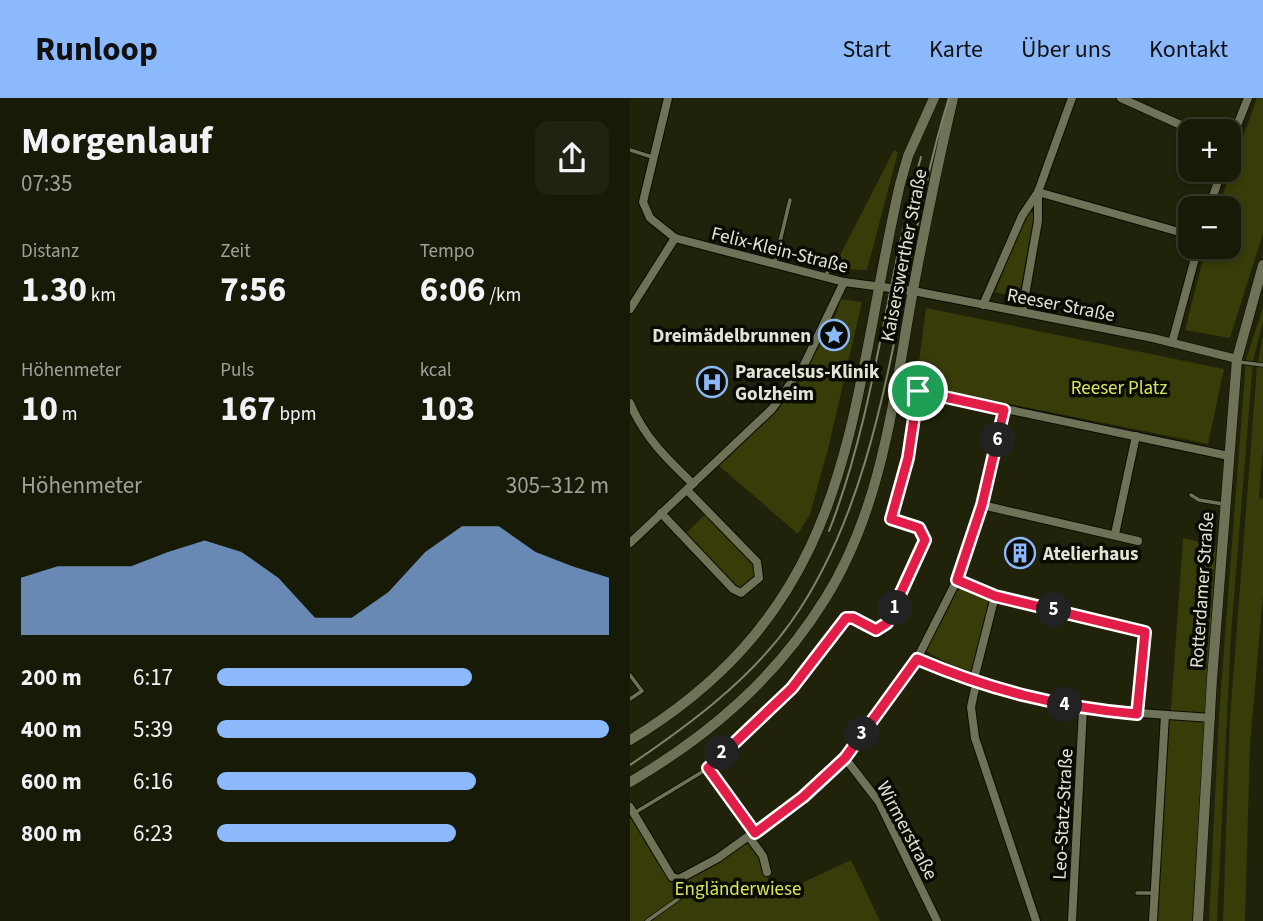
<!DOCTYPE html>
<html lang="de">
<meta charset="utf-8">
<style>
body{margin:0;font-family:"Source Sans 3",sans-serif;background:#212312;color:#f1f3f6;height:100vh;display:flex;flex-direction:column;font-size:26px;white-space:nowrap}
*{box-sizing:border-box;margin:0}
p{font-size:23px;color:#9fa19c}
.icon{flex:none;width:38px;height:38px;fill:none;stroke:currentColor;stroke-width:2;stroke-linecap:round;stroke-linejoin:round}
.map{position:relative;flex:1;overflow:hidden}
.side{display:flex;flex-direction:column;background:#181a08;width:630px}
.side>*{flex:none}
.buttons{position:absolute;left:548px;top:21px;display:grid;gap:14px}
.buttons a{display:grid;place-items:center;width:63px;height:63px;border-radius:14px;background:#181a08;box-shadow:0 4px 10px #0003,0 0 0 2px #363829;font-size:35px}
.pin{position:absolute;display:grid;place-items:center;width:60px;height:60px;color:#fff;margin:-30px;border:4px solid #fff;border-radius:50%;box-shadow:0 2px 7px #0007}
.km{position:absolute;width:35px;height:35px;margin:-18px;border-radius:50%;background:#222;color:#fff;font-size:19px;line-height:35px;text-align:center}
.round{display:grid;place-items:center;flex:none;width:74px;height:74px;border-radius:14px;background:#212312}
.overview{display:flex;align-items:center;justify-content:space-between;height:119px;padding:0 21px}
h1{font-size:38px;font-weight:700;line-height:52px}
.metrics{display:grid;grid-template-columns:repeat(3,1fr);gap:10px;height:119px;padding:7px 21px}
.metrics div{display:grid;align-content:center}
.metrics b{font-size:35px;font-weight:700}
.metrics small{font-size:19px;font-weight:400}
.metrics p{font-size:19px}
.chart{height:196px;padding:14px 21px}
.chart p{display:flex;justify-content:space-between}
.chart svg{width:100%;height:126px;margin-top:7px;fill:#8bb9fc;opacity:.7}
ul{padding:0 21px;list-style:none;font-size:23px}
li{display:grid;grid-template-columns:112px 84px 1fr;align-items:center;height:52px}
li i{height:18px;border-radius:9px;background:#8bb9fc}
header{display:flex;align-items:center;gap:42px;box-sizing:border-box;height:98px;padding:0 35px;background:#8bb9fc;color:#111}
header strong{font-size:33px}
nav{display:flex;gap:38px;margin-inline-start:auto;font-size:24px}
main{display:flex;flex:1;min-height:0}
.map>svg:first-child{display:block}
.green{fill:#383c09}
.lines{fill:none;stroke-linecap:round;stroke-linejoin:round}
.service-casing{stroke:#0a0c00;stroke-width:5}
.minor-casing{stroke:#0a0c00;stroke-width:10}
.tertiary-casing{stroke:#0a0c00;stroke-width:11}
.service{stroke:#6e7256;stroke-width:3.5}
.minor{stroke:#6e7256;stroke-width:8}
.tertiary{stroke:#6e7256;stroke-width:10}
.tram{stroke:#81836f;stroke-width:2}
.route-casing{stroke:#fff;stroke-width:14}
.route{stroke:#e11d48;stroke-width:9}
.labels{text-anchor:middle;stroke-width:7;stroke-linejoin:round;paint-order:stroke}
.street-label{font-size:19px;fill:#e2e5d5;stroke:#0a0b03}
.poi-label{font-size:19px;font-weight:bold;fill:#e2e5d5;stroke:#0a0b03;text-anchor:start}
.park-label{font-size:19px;fill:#d9e55c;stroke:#0a0b03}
</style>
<header>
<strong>Runloop</strong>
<nav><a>Start</a><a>Karte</a><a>Über uns</a><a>Kontakt</a></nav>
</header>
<main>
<section class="side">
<div class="overview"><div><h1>Morgenlauf</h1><p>07:35</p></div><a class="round"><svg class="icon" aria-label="share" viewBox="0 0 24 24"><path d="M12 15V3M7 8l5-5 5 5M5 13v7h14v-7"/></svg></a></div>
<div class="metrics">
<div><p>Distanz</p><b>1.30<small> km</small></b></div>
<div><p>Zeit</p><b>7:56</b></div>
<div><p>Tempo</p><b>6:06<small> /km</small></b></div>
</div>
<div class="metrics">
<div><p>Höhenmeter</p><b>10<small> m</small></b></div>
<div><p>Puls</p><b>167<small> bpm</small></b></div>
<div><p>kcal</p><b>103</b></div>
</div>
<div class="chart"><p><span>Höhenmeter</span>305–312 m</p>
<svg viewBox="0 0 160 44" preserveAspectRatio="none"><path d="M0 44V24L10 20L20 20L30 20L40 15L50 11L60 15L70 24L80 38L90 38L100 29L110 15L120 6L130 6L140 15L150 20L160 24V44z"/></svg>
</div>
<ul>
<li><b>200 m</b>6:17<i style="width:65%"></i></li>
<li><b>400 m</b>5:39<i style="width:100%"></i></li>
<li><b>600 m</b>6:16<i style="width:66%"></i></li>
<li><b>800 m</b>6:23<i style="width:61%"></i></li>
</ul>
</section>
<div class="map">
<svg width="633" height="823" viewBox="0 0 633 823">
<rect width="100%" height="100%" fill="#20220a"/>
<g class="green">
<polygon points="627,0 633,0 633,135 600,240 555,232 576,149 598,149 598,110 588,110"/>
<polygon points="264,52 268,54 237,172 203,171"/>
<polygon points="401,113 404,116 389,200 365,194 397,115"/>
<path d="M211,201L232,204L198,351L180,416L168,436L87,366C134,316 190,268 211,201Z"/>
<polygon points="296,210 594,271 578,346 286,287"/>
<polygon points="633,210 633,223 623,263 601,536 587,823 579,823 589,617 616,261"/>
<polygon points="633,237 633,349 629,400 633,401 633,497 620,647 615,823 593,823 600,620 627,269"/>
<polygon points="76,416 126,465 127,476 113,490 108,489 55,436"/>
<polygon points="553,440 586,448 562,823 526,823 536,623 541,611"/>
<polygon points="333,489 363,500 344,574 317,565 296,553 326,494"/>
<polygon points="0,714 38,777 51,784 118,744 126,749 144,798 221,762 250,823 0,823"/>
</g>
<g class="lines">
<g class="service-casing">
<g id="service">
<polyline points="0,52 22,59"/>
<polyline points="145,164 160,102"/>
<polyline points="196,177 205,159"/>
<polyline points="609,264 633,267"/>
<polyline points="561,397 569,402 593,406"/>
<polyline points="0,577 12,593 0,601"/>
<polyline points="6,714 77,671"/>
<polyline points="507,795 522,795"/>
<polyline points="17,823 48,801"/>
</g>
</g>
<g class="minor-casing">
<g id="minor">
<polyline points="491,0 564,33"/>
<polyline points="598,50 618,0"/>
<polyline points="408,94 560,137"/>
<polyline points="579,110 592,72"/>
<polyline points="45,140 214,184 283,193 392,214 523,240 607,261"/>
<polyline points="353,207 392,118 408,94 442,0"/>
<polyline points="0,211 45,140 20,120 13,104 38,0"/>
<polyline points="392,214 408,123 408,94"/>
<polyline points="542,245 568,149"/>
<polyline points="266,288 599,358"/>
<path d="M0,305C14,339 37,361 63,386"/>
<polyline points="352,407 508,443"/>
<polyline points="31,415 103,491 111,495 129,480 127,464 57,392"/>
<polyline points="485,436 506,338"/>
<polyline points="0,445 142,311 174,267 214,184"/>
<polyline points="327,482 365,498 515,534 507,616"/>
<polyline points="287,561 346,586 453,611 581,620"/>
<polyline points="343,585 365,498"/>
<polyline points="346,586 341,609 345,640 406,823"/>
<polyline points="215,660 249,704 307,823"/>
<polyline points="0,709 42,779 49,781 88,760 173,699 215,660 287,561 327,482 342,441 374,312"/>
<polyline points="125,735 79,672 79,666 132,621 162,590 216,520 223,520 246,532 257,525 295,442 289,430 261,421 278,360 288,293"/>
<polyline points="119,739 133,758 137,774"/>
<polyline points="442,823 453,611"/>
<polyline points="523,823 535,617"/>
</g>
</g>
<g class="tertiary-casing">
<g id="tertiary">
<path d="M0,642C228,503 217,318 270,86L278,58L304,0"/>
<path d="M0,684C80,637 146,580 195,501C253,409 264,296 283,192C295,128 308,64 323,0"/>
<polyline points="568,823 582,581 607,261 633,167"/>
</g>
</g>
<use href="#service" class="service"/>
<use href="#minor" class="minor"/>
<use href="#tertiary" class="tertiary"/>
<g class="tram">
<path d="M199,433C246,313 256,182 291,59"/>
<path d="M0,667C59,627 120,582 161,524C264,379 266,167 319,0"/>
</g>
</g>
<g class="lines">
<g class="route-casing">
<path id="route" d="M288,293L374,312L352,407L327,482L365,498L515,534L507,616C428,609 360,592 287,561L215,660L173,699L125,735L78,670L162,590L216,520H223L246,532L257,525L295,442L289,430L261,421L278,360Z"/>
</g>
<use href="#route" class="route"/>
</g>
<defs>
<g id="sight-ring" transform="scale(1.575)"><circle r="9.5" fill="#0a0b03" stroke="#8bb9fc" stroke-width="1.5"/><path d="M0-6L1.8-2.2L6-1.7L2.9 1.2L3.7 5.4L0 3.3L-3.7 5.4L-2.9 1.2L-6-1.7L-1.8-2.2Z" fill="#8bb9fc"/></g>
<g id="hospital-ring" transform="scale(1.575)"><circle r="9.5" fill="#0a0b03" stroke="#8bb9fc" stroke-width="1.5"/><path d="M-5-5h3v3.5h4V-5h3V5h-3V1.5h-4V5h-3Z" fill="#8bb9fc"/></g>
<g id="building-ring" transform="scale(1.575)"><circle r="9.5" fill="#0a0b03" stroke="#8bb9fc" stroke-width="1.5"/><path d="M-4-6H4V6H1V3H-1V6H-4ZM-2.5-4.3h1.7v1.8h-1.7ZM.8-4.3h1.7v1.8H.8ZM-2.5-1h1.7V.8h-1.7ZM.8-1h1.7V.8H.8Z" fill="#8bb9fc"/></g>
</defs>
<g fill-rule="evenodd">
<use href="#sight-ring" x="204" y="237"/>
<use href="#hospital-ring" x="82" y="284"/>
<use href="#building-ring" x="390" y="455"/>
</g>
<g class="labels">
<g class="street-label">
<text transform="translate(150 151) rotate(14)" y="7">Felix-Klein-Straße</text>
<text transform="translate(273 157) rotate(-79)" y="7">Kaiserswerther Straße</text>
<text transform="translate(431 206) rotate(11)" y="7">Reeser Straße</text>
<text transform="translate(571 492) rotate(-86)" y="7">Rotterdamer Straße</text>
<text transform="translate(432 716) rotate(-87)" y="7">Leo-Statz-Straße</text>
<text transform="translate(278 732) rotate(62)" y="7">Wirmerstraße</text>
</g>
<g class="poi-label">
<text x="181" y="244" text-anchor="end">Dreimädelbrunnen</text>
<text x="105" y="280">Paracelsus-Klinik<tspan x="105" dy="22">Golzheim</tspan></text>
<text x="413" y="462">Atelierhaus</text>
</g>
<g class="park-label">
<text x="489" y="296">Reeser Platz</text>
<text x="108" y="797">Engländerwiese</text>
</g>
</g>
</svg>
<div class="buttons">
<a>+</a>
<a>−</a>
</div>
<div class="pin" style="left:288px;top:293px;background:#1e9e55"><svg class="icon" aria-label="arrive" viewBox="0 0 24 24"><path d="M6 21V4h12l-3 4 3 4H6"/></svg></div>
<b class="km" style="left:265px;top:510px">1</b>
<b class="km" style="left:92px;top:655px">2</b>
<b class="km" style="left:232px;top:636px">3</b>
<b class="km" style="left:435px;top:607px">4</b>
<b class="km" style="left:424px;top:512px">5</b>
<b class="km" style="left:368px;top:342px">6</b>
</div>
</main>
